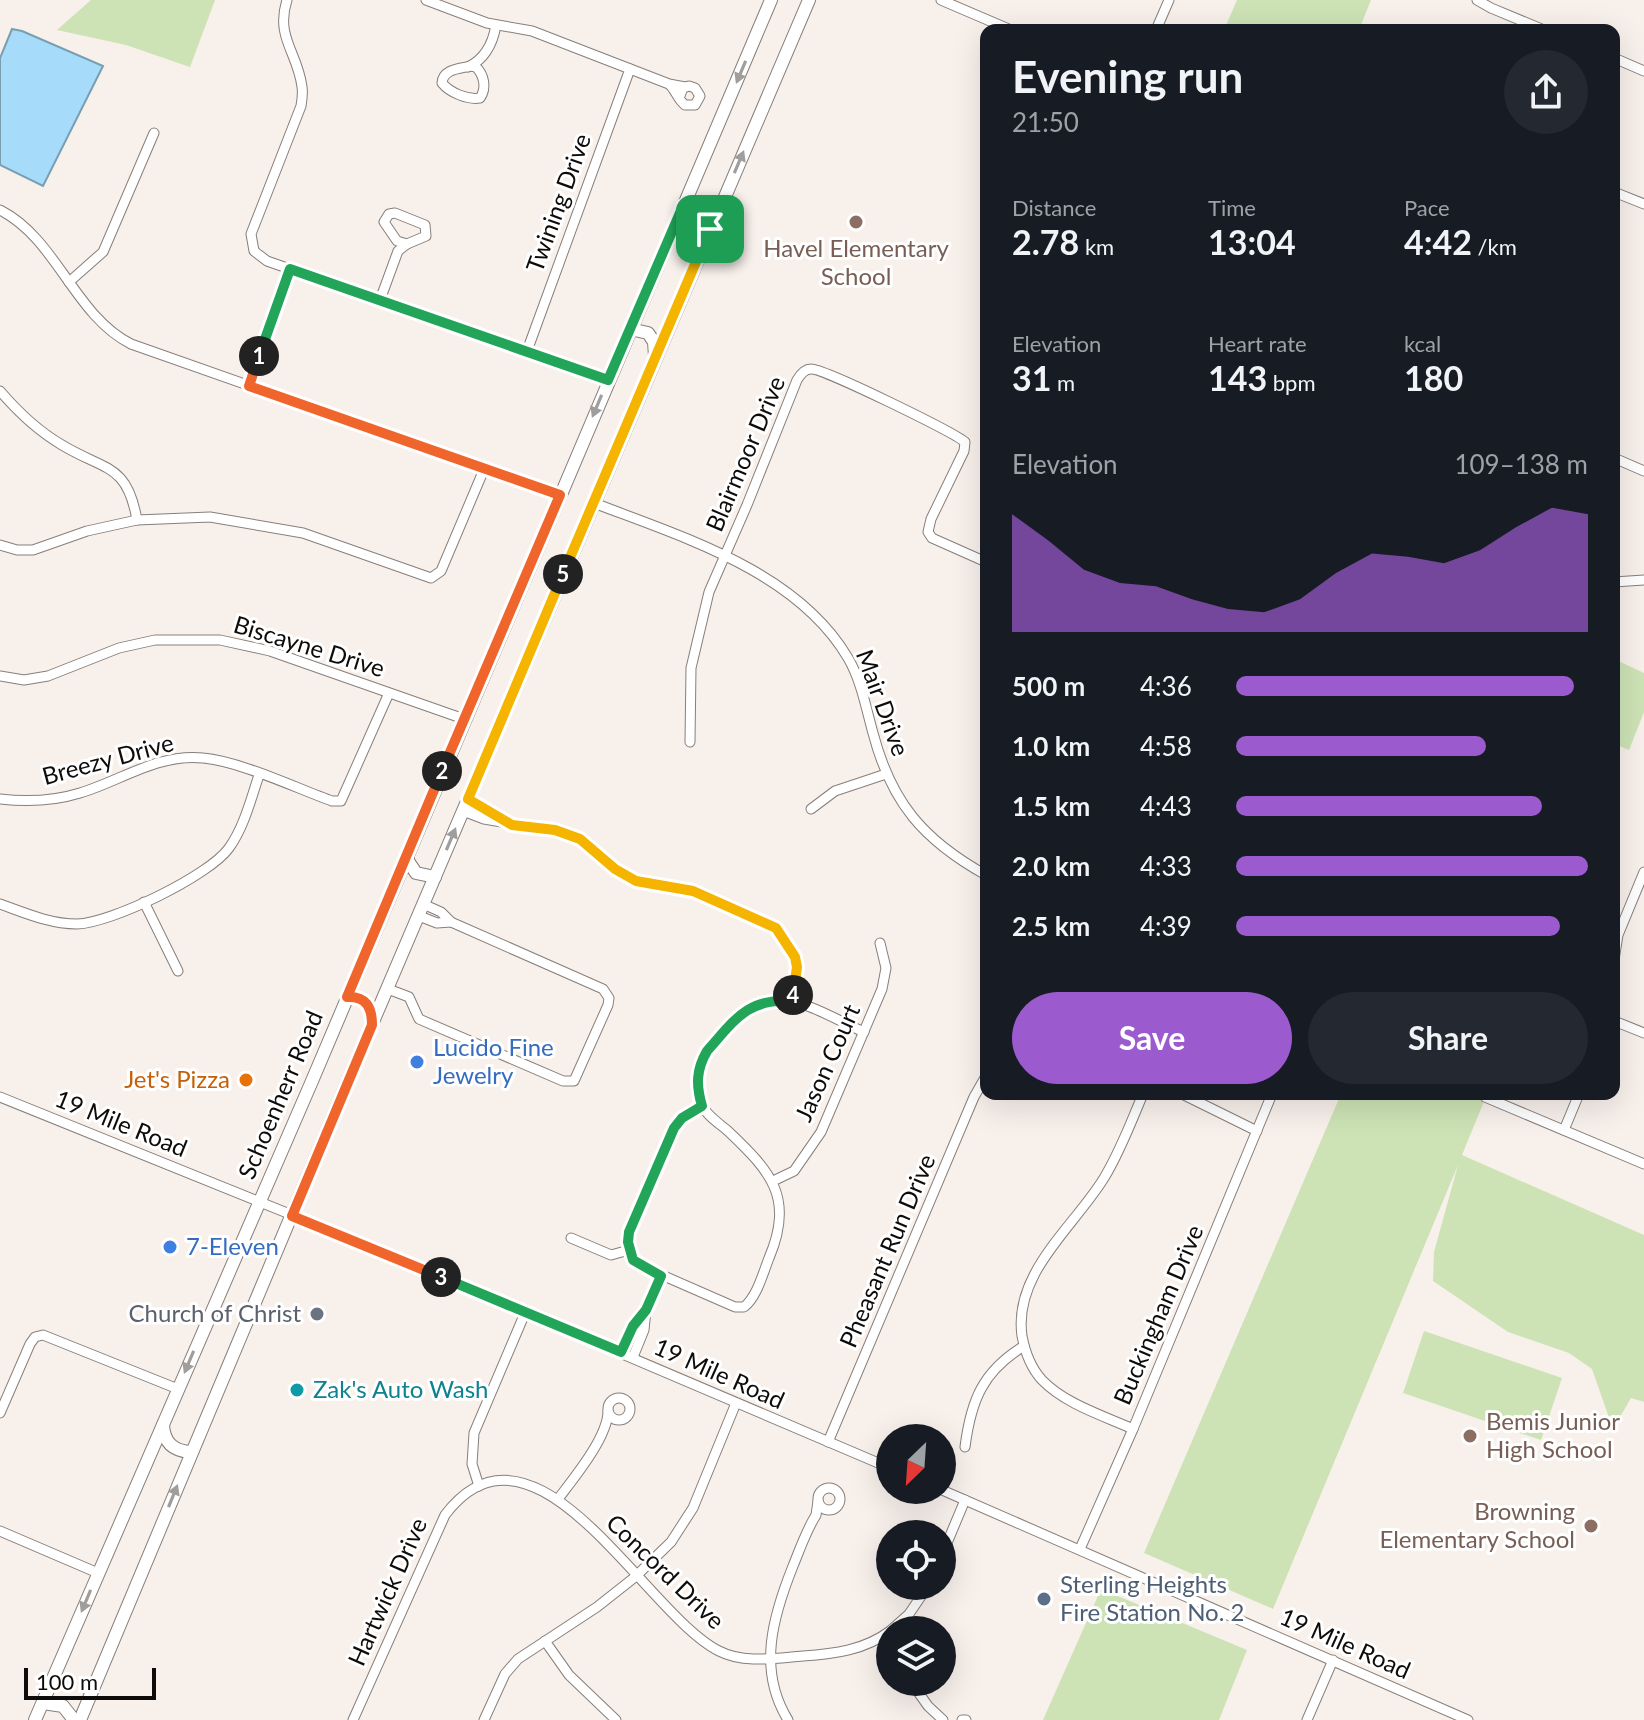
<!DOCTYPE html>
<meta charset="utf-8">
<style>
body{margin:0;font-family:Lato,sans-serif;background:#242831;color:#f1f3f6;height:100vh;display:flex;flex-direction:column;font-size:30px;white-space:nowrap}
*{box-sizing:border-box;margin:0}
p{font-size:26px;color:#9ea1a6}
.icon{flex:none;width:44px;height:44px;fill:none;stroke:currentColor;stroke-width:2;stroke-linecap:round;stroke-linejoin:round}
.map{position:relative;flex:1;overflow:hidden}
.panel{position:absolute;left:980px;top:24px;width:640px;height:1076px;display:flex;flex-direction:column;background:#171b24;border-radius:16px;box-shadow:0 8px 32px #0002}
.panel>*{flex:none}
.needle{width:52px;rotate:205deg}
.controls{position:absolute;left:876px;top:1424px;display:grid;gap:16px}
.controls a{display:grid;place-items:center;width:80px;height:80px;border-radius:50%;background:#171b24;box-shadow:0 8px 32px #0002;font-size:40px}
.scale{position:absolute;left:24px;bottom:20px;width:132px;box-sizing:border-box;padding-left:8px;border:4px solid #0e0c0a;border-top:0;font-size:22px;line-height:28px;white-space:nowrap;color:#0e0c0a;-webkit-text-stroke:6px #fff;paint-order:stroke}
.pin{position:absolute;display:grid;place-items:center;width:68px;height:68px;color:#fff;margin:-34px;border-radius:16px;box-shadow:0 4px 12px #0006}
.km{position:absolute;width:40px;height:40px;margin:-20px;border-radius:50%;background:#222;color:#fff;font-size:22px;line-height:40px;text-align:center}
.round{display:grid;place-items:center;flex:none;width:84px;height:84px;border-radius:42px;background:#242831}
.overview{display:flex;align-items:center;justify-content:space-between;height:136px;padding:0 32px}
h1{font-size:44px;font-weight:700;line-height:60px}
.figures{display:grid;grid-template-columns:repeat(3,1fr);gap:12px;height:136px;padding:8px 32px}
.figures div{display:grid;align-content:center}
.figures b{font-size:34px;font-weight:700}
.figures small{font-size:22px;font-weight:400}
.figures p{font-size:22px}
.chart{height:224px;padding:16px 32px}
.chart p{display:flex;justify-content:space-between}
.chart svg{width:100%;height:144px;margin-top:8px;fill:#9c5acf;opacity:.7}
.cta{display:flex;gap:16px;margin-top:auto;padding:16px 32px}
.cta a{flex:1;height:92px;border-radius:48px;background:#9c5acf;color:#fff;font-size:32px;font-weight:700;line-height:92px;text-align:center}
.cta a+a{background:#242831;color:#f1f3f6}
ul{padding:0 32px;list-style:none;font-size:26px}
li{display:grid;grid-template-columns:128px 96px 1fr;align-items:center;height:60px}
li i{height:20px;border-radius:10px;background:#9c5acf}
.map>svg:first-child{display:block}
.green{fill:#cde3b5}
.water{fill:#a6dcf9;stroke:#789eb1;stroke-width:2}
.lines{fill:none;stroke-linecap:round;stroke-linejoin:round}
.minor-casing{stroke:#867f7b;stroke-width:11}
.major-casing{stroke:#867f7b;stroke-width:14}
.minor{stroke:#fff;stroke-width:9}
.major{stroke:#fff;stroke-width:12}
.oneway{fill:#9f9e9d}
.split-1-casing{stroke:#fff;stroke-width:16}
.split-2-casing{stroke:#fff;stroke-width:16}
.split-3-casing{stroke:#fff;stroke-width:16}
.split-4-casing{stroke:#fff;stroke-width:16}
.split-5-casing{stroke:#fff;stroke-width:16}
.split-6-casing{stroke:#fff;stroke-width:16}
.split-1{stroke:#22a559;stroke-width:10}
.split-2{stroke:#f0652b;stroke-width:10}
.split-3{stroke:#f0652b;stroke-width:10}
.split-4{stroke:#22a559;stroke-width:10}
.split-5{stroke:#f5b400;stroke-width:10}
.split-6{stroke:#f5b400;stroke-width:10}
.education-dot{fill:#8d6e63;stroke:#fff;stroke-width:3}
.shop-dot{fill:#3f7fe0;stroke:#fff;stroke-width:3}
.food-dot{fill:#e8710a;stroke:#fff;stroke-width:3}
.worship-dot{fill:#6b7280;stroke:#fff;stroke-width:3}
.culture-dot{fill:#0f9aa8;stroke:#fff;stroke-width:3}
.service-dot{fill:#5c6f8a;stroke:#fff;stroke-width:3}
.labels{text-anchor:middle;stroke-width:6;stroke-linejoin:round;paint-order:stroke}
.street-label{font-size:24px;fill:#0e0c0a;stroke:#fff}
.education-label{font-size:24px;fill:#785e54;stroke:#fff}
.shop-label{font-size:24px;fill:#366cbe;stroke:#fff;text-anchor:start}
.food-label{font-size:24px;fill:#c56008;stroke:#fff;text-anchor:end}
.worship-label{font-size:24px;fill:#5b616d;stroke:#fff;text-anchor:end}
.culture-label{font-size:24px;fill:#0d838f;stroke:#fff;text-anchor:start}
.service-label{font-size:24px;fill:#4e5e75;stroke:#fff;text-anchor:start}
</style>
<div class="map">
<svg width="1644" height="1720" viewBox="0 0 1644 1720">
<rect width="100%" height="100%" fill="#f8f0eb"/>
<g class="green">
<polygon points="91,0 215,0 190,67 126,45 57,30"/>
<polygon points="1237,0 1371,0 1359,30 1224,30"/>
<polygon points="1614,659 1644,673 1644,712 1629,750 1614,744"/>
<polygon points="1341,1094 1487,1094 1462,1155 1644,1235 1644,1402 1631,1398 1613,1429 1592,1369 1569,1353 1508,1332 1433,1281 1434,1252 1458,1165 1273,1609 1144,1553"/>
<polygon points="1424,1331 1562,1378 1541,1440 1403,1393"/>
<polygon points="1101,1589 1247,1650 1219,1720 1043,1720"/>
</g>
<polygon class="water" points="12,29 22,31 103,66 43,186 0,165 0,58"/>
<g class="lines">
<g class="minor-casing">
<g id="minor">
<path d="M287,0C275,37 298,53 302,87C303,93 302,100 301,106L251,234L254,251L267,261L608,380"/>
<polyline points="426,0 487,23 532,31 669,84 685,87"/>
<polyline points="941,0 1011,30"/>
<polyline points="1477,0 1491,8 1544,30"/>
<polyline points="1156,30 1169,0"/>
<polyline points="1614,58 1644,71"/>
<path d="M471,66L476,67C484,75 487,88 480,98C468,100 450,93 442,83C443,69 459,69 471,66Z"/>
<path d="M468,67C485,59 493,43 496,25"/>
<path d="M670,85C676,91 678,100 685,105H695L700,96L695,88L689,86L683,88L679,98"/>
<polyline points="1614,192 1644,204"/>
<path d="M0,210C57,239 74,315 131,344L560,495"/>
<polygon points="395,213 425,225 426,236 407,244 397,241 384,222 389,214"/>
<polyline points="69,282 103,252 154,133"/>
<polyline points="380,300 398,251 407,244"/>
<polyline points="527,351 630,69"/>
<polyline points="249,386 290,269"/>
<path d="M0,391C18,412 38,431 62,445C105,471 127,463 137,520"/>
<polyline points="1614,458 1644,471"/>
<path d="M594,503C682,537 797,571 848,658C861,680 866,708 873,733C891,802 923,840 986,875"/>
<polyline points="0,545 17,550 33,550 87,531 137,520 210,517 303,533 431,578 441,571 485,467"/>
<polyline points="1614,582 1644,580"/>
<polyline points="0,676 24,680 48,676 119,648 155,640 220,640 270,651 464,719"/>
<path d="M690,742L691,668L709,592L747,505L797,380C800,375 804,369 811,369C823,368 953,432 965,442L964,451L931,519L928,532L932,538L986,562"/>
<path d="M0,799C26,802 54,801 80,793C120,781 159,753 203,758C239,761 296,788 332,801H341L389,693"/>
<polyline points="468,799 488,809 499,820"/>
<polyline points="811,809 835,791 886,774"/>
<polyline points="463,811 484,819 567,833 589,845 615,869 636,881 693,891 776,928 790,946 797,967 791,1001"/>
<polyline points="144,902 178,971"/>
<path d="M0,904C25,913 50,924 77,924C111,923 209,876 229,848C244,827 251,799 259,775"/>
<polyline points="419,916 437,923 451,922 441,912 423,904"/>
<polyline points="1614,960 1618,935 1644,872"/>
<polyline points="1614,983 1614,1003"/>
<polyline points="388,989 409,997 419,1019 563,1081 574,1081 608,1005 609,998 603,989 451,922"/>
<polyline points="1614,1021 1644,1033"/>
<polyline points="1182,1094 1257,1131"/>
<polyline points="0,1097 364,1244 890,1468"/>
<polyline points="1485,1097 1644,1164"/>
<path d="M702,1106L682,1118L674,1128L629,1232C627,1246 629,1256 641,1266L735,1307H744C757,1297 763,1273 769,1258C795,1197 770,1171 728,1131C720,1124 706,1115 702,1105C681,1064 738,1001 778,1000C806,1000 838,1021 864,1032"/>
<polyline points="1564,1130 1579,1094"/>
<polyline points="773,1181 794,1171 821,1132 882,989 886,968 880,943"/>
<polyline points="571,1238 611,1255 629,1250"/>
<polyline points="646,1310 661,1276"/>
<polyline points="621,1352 633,1326 646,1310 644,1330 633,1357"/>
<circle cx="619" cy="1409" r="11"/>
<polyline points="0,1413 30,1344 35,1337 43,1335 178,1389"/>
<path d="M1133,1429C1104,1416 1065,1404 1042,1380C1031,1368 1025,1352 1022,1336C1013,1273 1074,1227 1104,1178C1120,1152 1131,1122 1143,1094"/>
<polyline points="828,1442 974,1097 986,1076"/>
<path d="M965,1447C971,1400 983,1371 1024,1346"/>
<polyline points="479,1486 472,1464 474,1433 525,1313"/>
<circle cx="829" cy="1499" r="11"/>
<polyline points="942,1490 1468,1720"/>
<path d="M558,1499C574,1478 608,1437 608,1411"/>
<polyline points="0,1531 98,1573"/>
<polyline points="1080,1549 1133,1429 1272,1094"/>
<polyline points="942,1555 965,1500"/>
<polyline points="891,1630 909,1614 928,1586"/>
<polyline points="882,1637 890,1649"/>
<polyline points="545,1641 569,1675 616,1720"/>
<polyline points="911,1682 928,1706 943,1720"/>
<path d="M353,1720L445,1515C535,1397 645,1614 719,1651C744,1664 776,1658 803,1656C834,1654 865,1650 890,1631"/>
<polyline points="484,1720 505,1674 518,1659 597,1607 635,1577 671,1542 693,1508 736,1403"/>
<path d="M788,1720C757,1670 773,1616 793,1566C800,1549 806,1531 816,1515L818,1501"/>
<polyline points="962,1720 966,1720"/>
<polyline points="1307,1720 1333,1660"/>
</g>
</g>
<g class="major-casing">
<g id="major">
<path d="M683,206C687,221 694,228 710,229"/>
<polyline points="630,329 648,333 654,342 655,356"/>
<polyline points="408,852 408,861 416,873 435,877"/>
<path d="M347,997C365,996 372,1007 372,1024"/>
<path d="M163,1425C164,1443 174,1451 191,1452"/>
<polyline points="43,1703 63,1706 74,1720"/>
<polyline points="35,1720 312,1081 771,0"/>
<polyline points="80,1720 349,1078 809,0"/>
</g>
</g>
<use href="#minor" class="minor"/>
<use href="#major" class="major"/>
</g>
<defs><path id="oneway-solid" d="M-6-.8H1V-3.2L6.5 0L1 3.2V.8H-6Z" transform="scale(2)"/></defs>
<g class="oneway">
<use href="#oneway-solid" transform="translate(741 72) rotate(113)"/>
<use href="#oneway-solid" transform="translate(739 162) rotate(-67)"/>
<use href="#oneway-solid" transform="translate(597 406) rotate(113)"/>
<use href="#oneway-solid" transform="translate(451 839) rotate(-67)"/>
<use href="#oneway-solid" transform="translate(189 1362) rotate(113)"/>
<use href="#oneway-solid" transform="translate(173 1496) rotate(-68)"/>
<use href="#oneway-solid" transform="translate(86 1601) rotate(113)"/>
</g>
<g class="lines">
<g class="split-1-casing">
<path id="split-1" d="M259,356L290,269L608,380L683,206C687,221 694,228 710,229"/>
</g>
<g class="split-2-casing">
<polyline id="split-2" points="259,356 249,386 560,495 442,771"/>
</g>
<g class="split-3-casing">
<path id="split-3" d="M441,1277L292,1216L372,1025C372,1007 366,996 347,997L442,771"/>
</g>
<g class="split-4-casing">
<path id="split-4" d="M441,1277L621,1352L633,1326L646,1310L661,1276L633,1260L628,1242L629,1232L674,1128L682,1118L702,1106C696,1085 696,1070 707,1051C734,1021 747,998 791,1001L793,995"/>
</g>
<g class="split-5-casing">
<polyline id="split-5" points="563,574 468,799 512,825 555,830 580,839 615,869 636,881 693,891 776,928 795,957 797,967 793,995"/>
</g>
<g class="split-6-casing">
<polyline id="split-6" points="563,574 710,229"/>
</g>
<use href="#split-1" class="split-1"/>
<use href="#split-2" class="split-2"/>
<use href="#split-3" class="split-3"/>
<use href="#split-4" class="split-4"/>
<use href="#split-5" class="split-5"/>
<use href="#split-6" class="split-6"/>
</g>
<g class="education-dot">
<circle cx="856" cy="222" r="8"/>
<circle cx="1470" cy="1436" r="8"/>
<circle cx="1591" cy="1526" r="8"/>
</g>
<g class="shop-dot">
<circle cx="417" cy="1062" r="8"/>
<circle cx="170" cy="1247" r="8"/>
</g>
<circle class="food-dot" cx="246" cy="1080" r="8"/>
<circle class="worship-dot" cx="317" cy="1314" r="8"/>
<circle class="culture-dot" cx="297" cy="1390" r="8"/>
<circle class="service-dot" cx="1044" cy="1599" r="8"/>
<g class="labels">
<g class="street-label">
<text transform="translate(559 203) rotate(-70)" y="8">Twining Drive</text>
<text transform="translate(746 454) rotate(-67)" y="8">Blairmoor Drive</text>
<text transform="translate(309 647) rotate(17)" y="8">Biscayne Drive</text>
<text transform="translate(882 703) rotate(70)" y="8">Mair Drive</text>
<text transform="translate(108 760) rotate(-15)" y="8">Breezy Drive</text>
<text transform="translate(828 1063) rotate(-66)" y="8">Jason Court</text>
<text transform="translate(281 1095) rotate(-67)" y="8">Schoenherr Road</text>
<text transform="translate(121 1124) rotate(22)" y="8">19 Mile Road</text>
<text transform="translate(888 1251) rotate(-67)" y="8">Pheasant Run Drive</text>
<text transform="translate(1159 1315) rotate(-67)" y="8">Buckingham Drive</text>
<text transform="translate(719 1374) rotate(24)" y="8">19 Mile Road</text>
<text transform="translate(665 1572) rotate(44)" y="8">Concord Drive</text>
<text transform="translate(388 1592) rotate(-66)" y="8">Hartwick Drive</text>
<text transform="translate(1345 1644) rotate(24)" y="8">19 Mile Road</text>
</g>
<g class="education-label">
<text x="856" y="257">Havel Elementary<tspan x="856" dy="28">School</tspan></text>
<text x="1486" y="1430" text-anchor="start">Bemis Junior<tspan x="1486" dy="28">High School</tspan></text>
<text x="1575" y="1520" text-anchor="end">Browning<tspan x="1575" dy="28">Elementary School</tspan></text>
</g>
<g class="shop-label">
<text x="433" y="1056">Lucido Fine<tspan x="433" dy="28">Jewelry</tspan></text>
<text x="186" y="1255">7-Eleven</text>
</g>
<g class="food-label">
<text x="230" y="1088">Jet's Pizza</text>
</g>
<g class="worship-label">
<text x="301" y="1322">Church of Christ</text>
</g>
<g class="culture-label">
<text x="313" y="1398">Zak's Auto Wash</text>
</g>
<g class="service-label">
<text x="1060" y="1593">Sterling Heights<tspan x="1060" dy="28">Fire Station No. 2</tspan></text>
</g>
</g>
</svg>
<div class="controls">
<a><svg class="needle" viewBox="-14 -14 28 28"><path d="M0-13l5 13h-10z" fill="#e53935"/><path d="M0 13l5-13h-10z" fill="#9ea1a6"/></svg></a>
<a><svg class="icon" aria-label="locate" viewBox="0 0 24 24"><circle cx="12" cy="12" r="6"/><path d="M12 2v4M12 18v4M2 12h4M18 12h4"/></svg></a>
<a><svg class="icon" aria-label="layers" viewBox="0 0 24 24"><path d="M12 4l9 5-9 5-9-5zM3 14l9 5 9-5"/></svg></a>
</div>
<div class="scale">100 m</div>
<div class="pin" style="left:710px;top:229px;background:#1e9e55"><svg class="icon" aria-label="arrive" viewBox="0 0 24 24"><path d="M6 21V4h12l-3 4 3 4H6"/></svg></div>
<b class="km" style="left:259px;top:356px">1</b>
<b class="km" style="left:442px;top:771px">2</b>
<b class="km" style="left:441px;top:1277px">3</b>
<b class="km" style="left:793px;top:995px">4</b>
<b class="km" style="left:563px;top:574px">5</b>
<section class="panel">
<div class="overview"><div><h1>Evening run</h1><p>21:50</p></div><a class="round"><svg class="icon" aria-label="share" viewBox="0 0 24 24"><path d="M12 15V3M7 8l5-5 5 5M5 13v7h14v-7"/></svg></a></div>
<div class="figures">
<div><p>Distance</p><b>2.78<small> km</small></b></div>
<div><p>Time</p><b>13:04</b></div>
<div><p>Pace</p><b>4:42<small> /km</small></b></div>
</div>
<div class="figures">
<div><p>Elevation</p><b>31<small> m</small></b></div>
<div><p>Heart rate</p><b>143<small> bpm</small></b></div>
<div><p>kcal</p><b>180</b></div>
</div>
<div class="chart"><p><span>Elevation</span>109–138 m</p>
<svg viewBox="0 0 160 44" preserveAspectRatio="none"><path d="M0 44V8L10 16L20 25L30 29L40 30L50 34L60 37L70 38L80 34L90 26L100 20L110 21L120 23L130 19L140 12L150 6L160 8V44z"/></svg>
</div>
<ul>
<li><b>500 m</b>4:36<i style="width:96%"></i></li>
<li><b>1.0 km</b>4:58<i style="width:71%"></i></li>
<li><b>1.5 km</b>4:43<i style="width:87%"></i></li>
<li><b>2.0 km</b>4:33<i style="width:100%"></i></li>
<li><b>2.5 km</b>4:39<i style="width:92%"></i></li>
</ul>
<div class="cta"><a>Save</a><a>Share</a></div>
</section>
</div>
